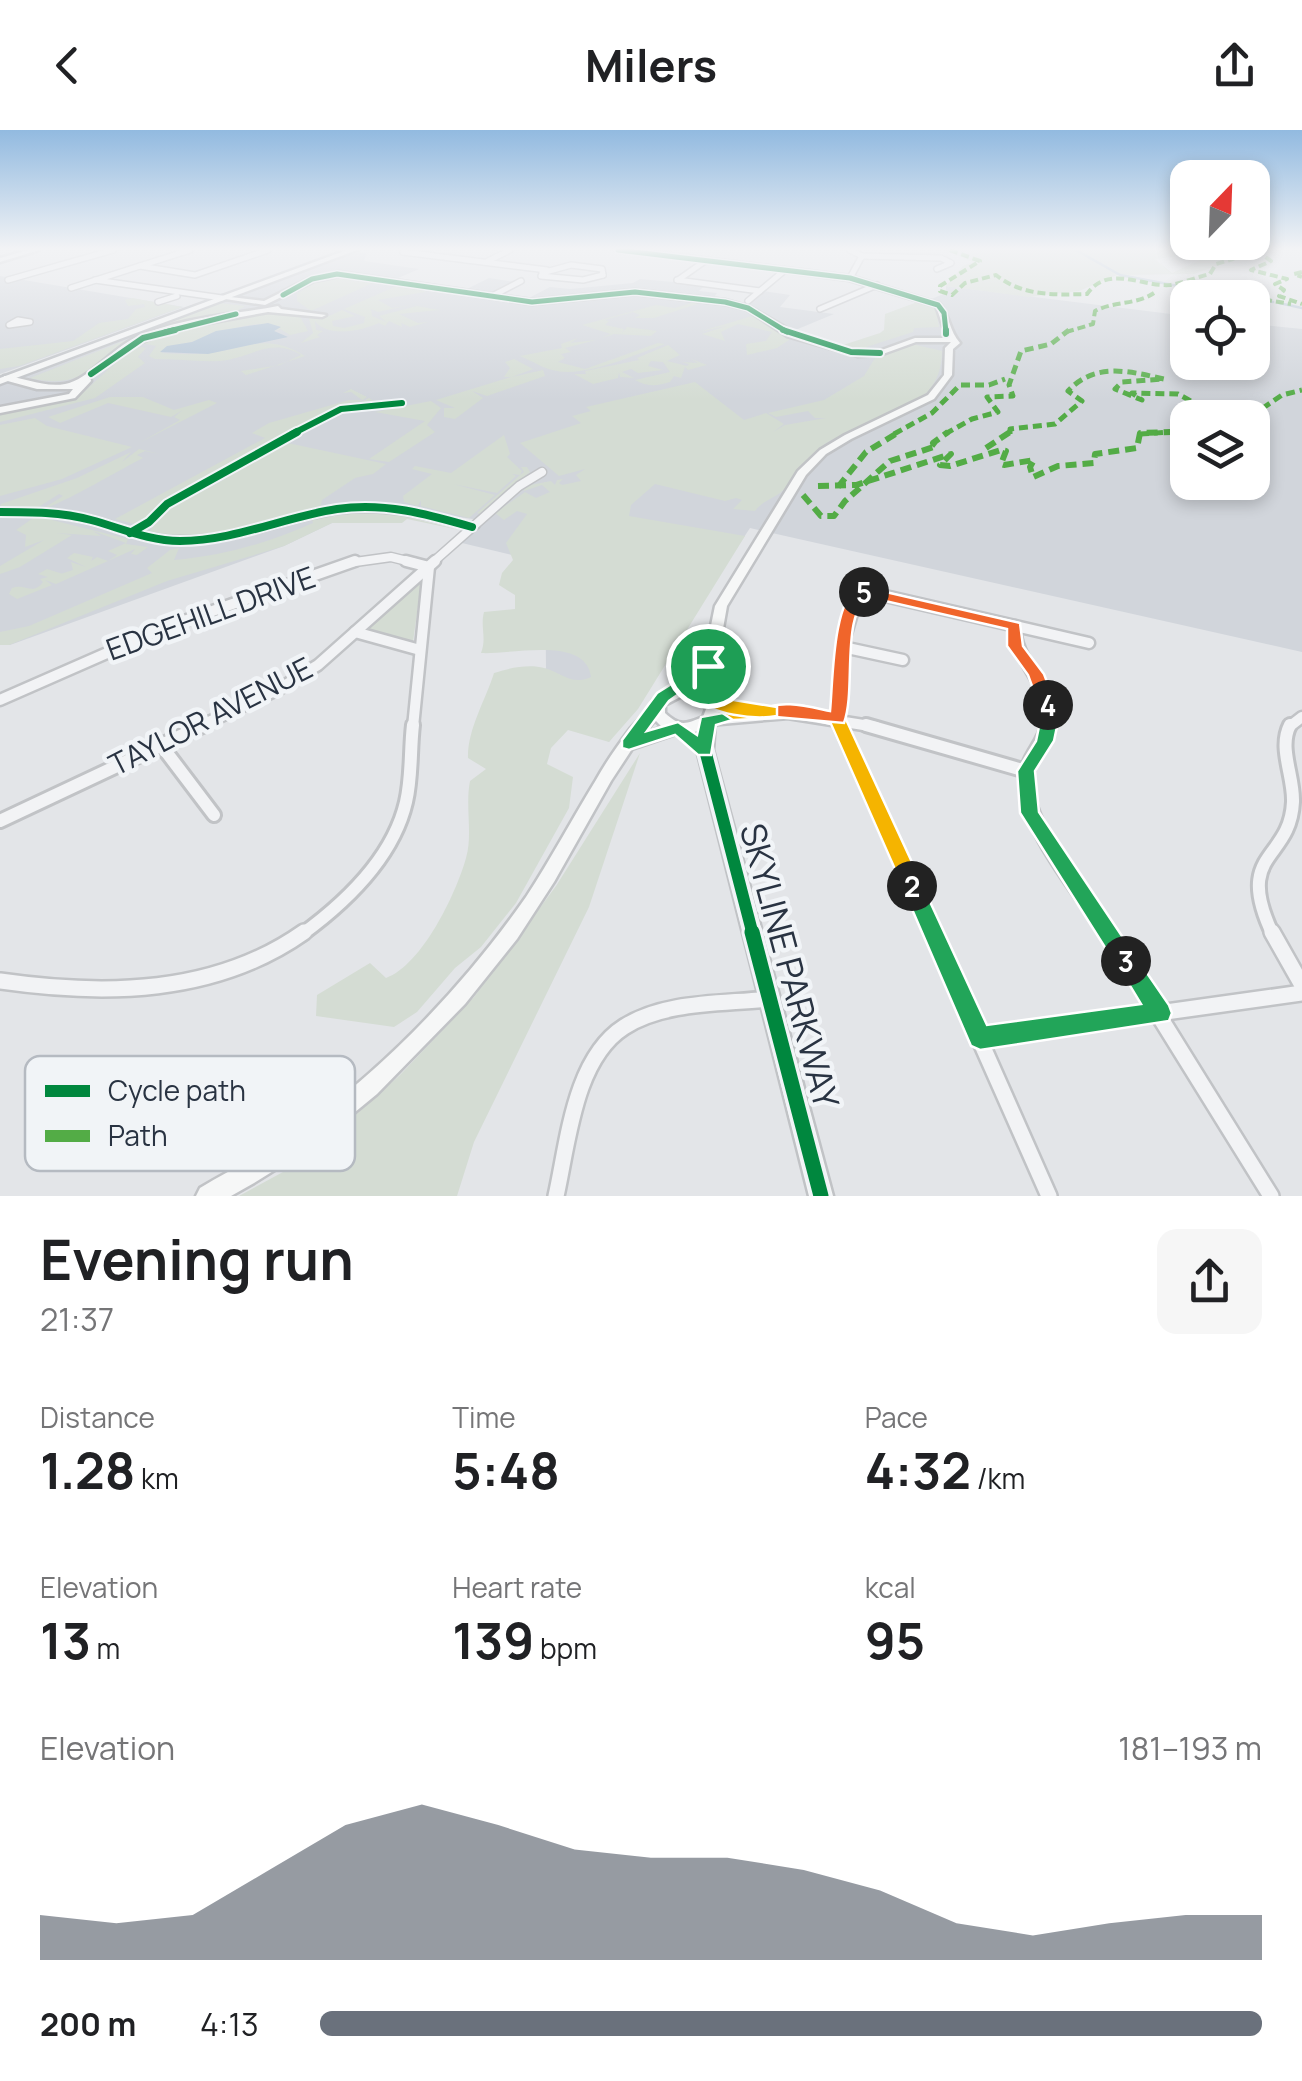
<!DOCTYPE html>
<meta charset="utf-8">
<style>
body{margin:0;font-family:Manrope,sans-serif;background:#f6f6f6;color:#202124;height:100vh;display:flex;flex-direction:column;font-size:38px;white-space:nowrap}
*{box-sizing:border-box;margin:0}
p{font-size:32px;color:#757577}
.icon{flex:none;width:55px;height:55px;fill:none;stroke:currentColor;stroke-width:2;stroke-linecap:round;stroke-linejoin:round}
.map{position:relative;height:1066px;overflow:hidden}
.panel{display:flex;flex-direction:column;background:#fff;flex:1}
.panel>*{flex:none}
.needle{width:65px;rotate:23deg}
.controls{position:absolute;left:1170px;top:30px;display:grid;gap:20px}
.controls a{display:grid;place-items:center;width:100px;height:100px;border-radius:20px;background:#fff;box-shadow:0 5px 15px #0003;font-size:50px}
.pin{position:absolute;display:grid;place-items:center;width:85px;height:85px;color:#fff;margin:-42px;border:5px solid #fff;border-radius:50%;box-shadow:0 2px 10px #0007}
.km{position:absolute;width:50px;height:50px;margin:-25px;border-radius:50%;background:#222;color:#fff;font-size:28px;line-height:50px;text-align:center}
.round{display:grid;place-items:center;flex:none;width:105px;height:105px;border-radius:20px;background:#f6f6f6}
.summary{display:flex;align-items:center;justify-content:space-between;height:170px;padding:0 40px}
h1{font-size:55px;font-weight:700;line-height:75px}
.figures{display:grid;grid-template-columns:repeat(3,1fr);gap:15px;height:170px;padding:10px 40px}
.figures div{display:grid;align-content:center}
.figures b{font-size:50px;font-weight:700}
.figures small{font-size:28px;font-weight:400}
.figures p{font-size:28px}
.chart{height:280px;padding:20px 40px}
.chart p{display:flex;justify-content:space-between}
.chart svg{width:100%;height:180px;margin-top:10px;fill:#6a717c;opacity:.7}
ul{padding:0 40px;list-style:none;font-size:32px}
li{display:grid;grid-template-columns:160px 120px 1fr;align-items:center;height:75px}
li i{height:25px;border-radius:12px;background:#6a717c}
header{display:flex;justify-content:space-between;align-items:center;height:130px;padding:0 40px;background:#fff;font-size:45px;font-weight:700}
.map>svg:first-child{display:block}
.built{fill:#d1d5db;fill-rule:evenodd}
.green{fill:#d4dcd3}
.water{fill:#b1c3d4}
.lines{fill:none;stroke-linecap:round;stroke-linejoin:round}
.stream{stroke:#b1c3d4;stroke-width:2.5}
.street-far4-casing{stroke:#c1c3c6;stroke-width:8}
.street-far3-casing{stroke:#c1c3c6;stroke-width:11}
.street-far2-casing{stroke:#c1c3c6;stroke-width:15}
.street-far1-casing{stroke:#c1c3c6;stroke-width:18}
.street-casing{stroke:#c1c3c6;stroke-width:20}
.secondary-casing{stroke:#c1c3c6;stroke-width:5}
.primary-casing{stroke:#bfc2c6;stroke-width:5}
.street-far4{stroke:#f2f3f5;stroke-width:5}
.street-far3{stroke:#f2f3f5;stroke-width:8}
.street-far2{stroke:#f2f3f5;stroke-width:10}
.street-far1{stroke:#f2f3f5;stroke-width:12}
.street{stroke:#f2f3f5;stroke-width:15}
.secondary{fill:#f6f7f7;fill-rule:evenodd}
.primary{fill:#f6f7f7;fill-rule:evenodd}
.quiet-far2{stroke:#53ac46;stroke-width:4;stroke-dasharray:8 4;stroke-linecap:butt}
.quiet-far1{stroke:#53ac46;stroke-width:5;stroke-dasharray:9 5;stroke-linecap:butt}
.quiet{stroke:#53ac46;stroke-width:6;stroke-dasharray:11 6;stroke-linecap:butt}
.cycleway-far4-casing{stroke:#f1f4f7;stroke-width:8}
.cycleway-far3-casing{stroke:#f1f4f7;stroke-width:10}
.cycleway-far2-casing{stroke:#f1f4f7;stroke-width:12}
.cycleway-far1-casing{stroke:#f1f4f7;stroke-width:19}
.cycleway-casing{stroke:#f1f4f7;stroke-width:21}
.cycleway-far4{stroke:#00873e;stroke-width:5}
.cycleway-far3{stroke:#00873e;stroke-width:6}
.cycleway-far2{stroke:#00873e;stroke-width:8}
.cycleway-far1{stroke:#00873e;stroke-width:12}
.cycleway{stroke:#00873e;stroke-width:15}
.split-1{fill:#22a559;stroke:#fff;stroke-width:2.5}
.split-2{fill:#f5b400;stroke:#fff;stroke-width:2.5}
.split-3{fill:#22a559;stroke:#fff;stroke-width:2.5}
.split-4{fill:#22a559;stroke:#fff;stroke-width:2.5}
.split-5{fill:#f0652b;stroke:#fff;stroke-width:2.5}
.split-6{fill:#f0652b;stroke:#fff;stroke-width:2.5}
.split-7{fill:#f5b400;stroke:#fff;stroke-width:2.5}
.labels{text-anchor:middle;stroke-width:9;stroke-linejoin:round;paint-order:stroke}
.street-label{font-size:30px;fill:#293342;stroke:#f1f4f7}
.near-street-label{font-size:35px;fill:#293342;stroke:#f1f4f7}
.key{fill:#f1f4f7;stroke:#b5bac1;stroke-width:2.5}
.key-label{font-size:28px;fill:#293342}
</style>
<header><svg class="icon" aria-label="back" viewBox="0 0 24 24"><path d="M15 5l-7 7 7 7"/></svg>Milers<svg class="icon" aria-label="share" viewBox="0 0 24 24"><path d="M12 15V3M7 8l5-5 5 5M5 13v7h14v-7"/></svg></header>
<div class="map">
<svg width="1302" height="1066" viewBox="0 0 1302 1066">
<rect width="100%" height="100%" fill="#e3e5e8"/>
<g class="built">
<path d="M359,121L366,124L364,131L419,139L389,152L459,163L489,148L521,153L500,165L527,169L550,157L570,159L633,153L640,149L705,155L699,161L717,163L713,169L749,173L763,161L790,165L780,177L834,184L793,201L850,220L910,202L909,178L946,163V156L1187,186L1188,232H1252L1253,194L1302,199V522L750,398L609,612L528,564L546,538L545,433L462,413L486,391L392,377L329,381L332,393L284,416L10,515L0,514V256ZM1188,288H1252V352H1188Z"/>
<polygon points="0,146 184,177 0,244"/>
</g>
<g class="green">
<polygon points="944,120 1172,120 1179,122 1174,127 1155,129 1172,143 1204,128 1202,120 1232,122 1236,129 1194,144 1117,145 1079,161 1029,167 946,156 963,136 973,132"/>
<polygon points="338,146 377,151 311,181 297,171 297,164 321,148"/>
<path d="M399,155L426,158L425,162L378,170L392,178L410,175L378,182L371,179L372,186L386,192L379,186L417,176L439,180L399,184L418,193L428,192L410,197L401,193L402,197L389,191L385,196L379,193C361,201 328,208 315,191L316,200L323,201L317,205L320,207L301,213L313,203L308,185L325,188L342,180L355,186L332,191L333,196L344,198L364,193L365,187L344,179Z"/>
<polygon points="132,168 182,177 19,236 0,239 0,219 73,211 99,193 128,189 136,179 145,177 144,174 128,176 125,170"/>
<polygon points="697,171 727,175 704,172 654,188 635,188 640,185 633,182 604,190 609,191 605,195 624,199 622,203 627,197 657,201 651,206 613,204 612,205 601,208 611,204 582,195 656,175 675,178"/>
<polygon points="920,171 936,179 939,197 914,198 913,202 866,217 876,222 840,216 880,203 884,200 885,184"/>
<path d="M220,173L245,176C225,191 174,193 148,202C92,221 95,263 30,248Z"/>
<path d="M278,181L298,183L308,201L290,205L280,199L273,201L280,197C250,187 219,205 191,212C179,216 172,214 161,223C176,224 193,225 209,223C250,218 266,202 305,226L246,245L241,241L280,235L301,225C271,206 250,229 219,231C198,232 176,229 155,229L149,226L156,216L141,213L244,184Z"/>
<polygon points="752,186 792,208 777,218 747,225 746,214 766,211 772,202 738,194 721,202 725,211 702,204 726,196 699,202"/>
<path d="M578,208L570,213L596,210L565,218L571,222L561,224L565,228L558,232L585,239L658,213L665,214C635,224 585,249 552,240C545,239 532,231 520,226L562,218L561,214Z"/>
<path d="M912,214L942,221C942,287 866,286 822,316C804,329 795,352 780,363C770,370 763,371 755,381L733,379L742,370L736,368L725,371L655,354L631,375L629,386L745,406L638,579L609,612L568,600L551,618L547,634L573,647L569,678L516,773L481,817L455,838L417,882L394,897L316,886L317,865L370,833L386,848C422,835 456,764 466,728C473,704 465,676 470,651L486,639L468,628C467,600 486,569 494,543C509,538 529,534 544,538C563,543 571,556 591,547C586,505 510,525 481,523C487,508 480,497 484,482L515,479V465L499,455L502,443L513,430L506,413L527,384L517,381L504,390L495,383L525,362L536,368L550,362L542,355L524,361L525,356L551,351L555,355L557,350L563,349L559,353L562,355L581,351L576,345L585,339L559,346L520,313L581,293L572,286L591,281L586,277L695,252L744,290L766,283L784,294L773,302L785,295L826,288H815L808,281L776,287L768,283L824,270L864,246L875,228Z"/>
<path d="M668,215L680,225L667,231L687,236L689,234L682,232L698,233L691,229L707,235L688,240L685,237L681,248L674,246L670,252C657,256 647,257 635,250L670,242L663,232L651,231L648,236L663,240L638,243L631,239L622,242L634,248L620,247L619,242L618,248L593,254L574,244H586L585,241L639,230L637,228Z"/>
<polygon points="141,217 146,218 138,227 145,233 95,268 0,292 0,284 79,266 131,219"/>
<polygon points="514,229 533,239 512,247 543,240 545,246 487,266 472,261 483,268 455,289 444,287 444,278 455,278 436,270 511,247 504,247 510,238 505,232"/>
<polygon points="351,259 367,267 357,274 369,268 382,276 354,275 354,274 332,280 156,377 139,395 115,389 265,308 252,303 269,293 349,270 362,270 351,262 343,263"/>
<polygon points="110,267 143,267 174,280 209,270 217,273 139,313 180,290 174,287 183,280 171,287 108,273 60,293 48,287"/>
<polygon points="431,271 441,278 427,295 435,302 389,332 369,329 425,291 375,282"/>
<polygon points="35,288 47,296 132,317 62,349 0,366 0,295"/>
<polygon points="504,305 510,324 507,327 522,341 520,345 524,342 521,337 527,337 530,342 480,384 477,383 520,345 512,344 516,346 497,363 453,354 495,365 469,388 421,376 421,370 418,376 404,372 403,366 432,344 412,339 415,336 451,343"/>
<polygon points="283,312 386,334 373,344 355,348 322,370 320,378 220,404 182,407 148,403 167,378 223,348 209,358 228,347 224,344"/>
<path d="M139,319L160,324L145,321L137,325L143,328C123,338 55,378 44,378L63,366L59,364L37,378L0,379L1,374L77,348L131,322L122,332Z"/>
<path d="M360,382L399,385L460,400L407,389L402,393H332L284,416L167,451L9,515H0V502L29,496L152,443L147,438L170,420L179,418L174,430C223,426 268,413 313,393L312,390Z"/>
<path d="M36,386L128,409L126,414L148,417L137,425L131,424L135,419L56,454L45,450L52,455L17,469L9,464L12,458C25,453 33,466 43,452L40,449L48,447L38,444L47,439L63,444L51,447L73,440L71,432L86,437L67,428L74,423L93,427L91,431L97,427L108,431L117,425L108,421L126,413L93,401L101,406L56,403L72,405L20,437L0,444V436L44,410L25,417L26,405L16,400Z"/>
<polygon points="422,447 413,512 365,500"/>
<polygon points="640,623 589,777 474,1012 457,1066 239,1066 305,1030 400,945 474,867 556,756"/>
</g>
<polygon class="water" points="268,193 281,197 274,201 288,207 208,224 160,222 167,216 192,212 216,201"/>
<g class="lines">
<g class="stream">
<polyline points="1076,120 1120,145 1189,158"/>
<polyline points="1195,159 1242,168"/>
<polyline points="1252,169 1273,172"/>
<polyline points="1279,173 1302,178"/>
</g>
<g class="street-far4-casing">
<g id="street-far4">
<polyline points="850,120 862,126 850,148"/>
<polyline points="403,122 547,140"/>
<polyline points="862,126 941,128 951,133 937,139"/>
<polyline points="488,131 510,120"/>
<polyline points="140,136 195,145 268,120"/>
<polyline points="542,143 571,135 602,139 603,145"/>
<polyline points="541,146 583,150 603,145"/>
<polyline points="8,150 113,120"/>
<polyline points="95,150 222,168"/>
<polyline points="677,150 760,161"/>
<polyline points="678,150 705,131"/>
<polyline points="71,158 190,120"/>
<polyline points="492,166 521,151"/>
<polyline points="748,171 785,140"/>
<polyline points="158,172 177,166"/>
<polyline points="820,179 877,155"/>
<polygon points="18,190 30,192 9,195"/>
</g>
</g>
<g class="street-far3-casing">
<g id="street-far3">
<polyline points="348,433 391,427 415,433"/>
<polyline points="432,433 519,356 542,342"/>
</g>
</g>
<g class="street-far2-casing">
<g id="street-far2">
<polyline points="406,431 429,437 413,597"/>
<path d="M1015,496C1015,534 1056,558 1048,597"/>
<polyline points="355,502 420,520"/>
<polyline points="843,517 903,530"/>
<polyline points="0,570 164,498 355,431"/>
<polyline points="709,571 744,580"/>
<polyline points="709,590 788,583 876,597"/>
<polyline points="198,597 279,559 318,535 435,431"/>
<polyline points="842,597 838,589 845,507 859,460 1089,513"/>
<polyline points="1289,597 1302,587"/>
</g>
</g>
<g class="street-far1-casing">
<g id="street-far1">
<polyline points="840,595 933,805"/>
<polyline points="866,595 1026,641"/>
<path d="M1048,595C1045,612 1028,628 1026,645C1022,695 1082,763 1109,805"/>
<polyline points="161,615 214,685"/>
<polyline points="0,691 204,595"/>
<path d="M301,805C345,773 393,728 406,672C412,647 410,620 413,595"/>
<path d="M1273,805C1233,721 1290,732 1293,672C1294,646 1278,618 1290,595"/>
</g>
</g>
<g class="street-casing">
<g id="street">
<polyline points="932,802 1049,1066"/>
<polyline points="1107,802 1271,1066"/>
<polyline points="1272,802 1302,855"/>
<path d="M0,851C104,866 215,865 304,802"/>
<polyline points="980,908 1302,863"/>
<path d="M556,1066C568,1013 574,929 624,897C664,871 723,874 768,869"/>
</g>
</g>
<g class="secondary-casing">
<g id="secondary">
<polygon points="28,120 39,120 0,132 0,128"/>
<path d="M615,120H636L850,146L940,174C950,186 949,201 960,213L953,219L952,245L934,269L851,309L826,324L806,345L727,476L711,566L720,579L715,592L713,620L833,1066H809L697,620L700,600L689,604L679,603L632,619L611,651L554,752L517,809L465,874L377,964L315,1015L254,1053L231,1066H196L200,1058C228,1041 258,1027 285,1008C377,948 463,857 526,767C551,729 572,689 596,650C606,632 618,615 630,599C638,590 648,581 653,570L679,556L698,559L715,476L798,341L820,320L845,305L928,265L944,245L945,218L951,212H916L880,225L858,226L787,206L746,179L725,174L635,164L532,174L339,146L314,151L265,175L219,168L222,166L264,171L310,148L339,142L532,170L635,160L725,170L750,177L793,202L858,222L879,221L915,208H947L936,176L849,150ZM682,566C692,566 700,569 706,579L703,587C686,594 680,597 665,583V575ZM655,590L662,597L643,604Z"/>
<path d="M278,176L281,179L326,185L322,187L268,182L175,199L132,216L90,247L91,251L75,268L0,283V277L69,264L73,259H37L4,250V246C24,247 44,258 65,254C88,250 113,218 135,208C180,187 231,185 278,176Z"/>
<path d="M360,374C400,373 438,384 476,395L478,397L472,400C426,388 385,376 337,383C284,391 234,414 180,414C146,414 116,399 84,392C56,385 28,385 0,385V379C31,379 62,379 93,387C121,394 147,407 176,407C239,409 298,380 360,374Z"/>
</g>
</g>
<g class="primary-casing">
<polygon id="primary" points="347,120 357,120 0,254 0,248"/>
</g>
<use href="#street-far4" class="street-far4"/>
<use href="#street-far3" class="street-far3"/>
<use href="#street-far2" class="street-far2"/>
<use href="#street-far1" class="street-far1"/>
<use href="#street" class="street"/>
<use href="#secondary" class="secondary"/>
<use href="#primary" class="primary"/>
<g class="quiet-far2">
<path d="M950,120L980,131L940,156V161L952,165L965,153L996,145C1022,166 1054,165 1087,164C1108,134 1142,157 1170,155C1183,153 1197,147 1210,144L1216,134L1233,129L1227,120"/>
<polyline points="1256,120 1271,131 1251,140 1287,149 1275,154 1284,160 1279,166 1302,174"/>
<polyline points="1302,142 1294,144 1302,147"/>
<polyline points="1193,158 1291,174"/>
<path d="M1066,202L1093,194L1095,181C1114,171 1136,175 1154,163"/>
</g>
<g class="quiet-far1">
<polyline points="1236,288 1263,278 1282,265 1302,260"/>
<polyline points="894,304 932,283 960,255 989,255 1005,249"/>
<polyline points="945,304 972,289 998,282 987,267 1013,266 1009,255 1021,221 1051,214 1069,200"/>
<path d="M1010,304V299L1055,294L1082,271L1068,261C1095,232 1129,241 1164,249L1122,252L1115,259L1142,270L1132,263L1178,264L1200,276L1201,288"/>
<polyline points="1140,304 1188,301"/>
</g>
<g class="quiet">
<polyline points="986,318 1010,302"/>
<polyline points="818,356 856,355 951,324 940,335 950,336 1001,320 1006,321 1001,334 1004,335 1034,330 1030,337 1033,347 1058,336 1094,333 1095,324 1137,318 1140,303 1171,302"/>
<polyline points="838,357 866,322 899,302"/>
<polyline points="803,365 821,386 834,386 845,371 890,331 937,316 933,313 948,302"/>
</g>
<g class="cycleway-far4-casing">
<g id="cycleway-far4">
<polyline points="618,120 850,148 938,175 944,183 946,202"/>
<polyline points="283,165 312,149 337,144 532,172 635,162 725,172 748,178 787,202"/>
<polyline points="165,202 236,184"/>
</g>
</g>
<g class="cycleway-far3-casing">
<g id="cycleway-far3">
<polyline points="783,200 851,222 880,223"/>
<polyline points="946,200 946,204"/>
<polyline points="91,244 143,208 175,200"/>
<polyline points="292,304 341,279 402,273"/>
</g>
</g>
<g class="cycleway-far2-casing">
<g id="cycleway-far2">
<path d="M0,382C31,382 61,382 91,390C121,398 149,411 180,411C234,411 284,387 337,379C384,372 427,384 472,397"/>
<polyline points="130,403 149,392 167,374 297,302"/>
</g>
</g>
<g class="cycleway-far1-casing">
<polyline id="cycleway-far1" points="705,620 753,805"/>
</g>
<g class="cycleway-casing">
<polyline id="cycleway" points="752,802 821,1066"/>
</g>
<use href="#cycleway-far4" class="cycleway-far4"/>
<use href="#cycleway-far3" class="cycleway-far3"/>
<use href="#cycleway-far2" class="cycleway-far2"/>
<use href="#cycleway-far1" class="cycleway-far1"/>
<use href="#cycleway" class="cycleway"/>
</g>
<linearGradient id="sky" x2="0" y2="1"><stop stop-color="#92bae0"/><stop offset="0.44" stop-color="#f2f3f5"/><stop offset="1" stop-color="#f2f3f5" stop-opacity="0"/></linearGradient>
<rect width="1302" height="270" fill="url(#sky)"/>
<polygon class="split-1" points="708,531 713,533 713,540 669,571 647,601 678,592 697,605 701,587 739,580 739,588 716,595 711,625 698,625 675,605 629,620 622,618 622,610 657,563"/>
<polygon class="split-2" points="800,575 844,585 923,756 920,762 905,762 831,594 800,587 733,590 724,584 733,578"/>
<polygon class="split-3" points="912,747 920,750 987,895 1141,874 1115,831 1118,824 1126,821 1134,824 1169,875 1172,883 1169,891 980,920 971,916 902,756"/>
<polygon class="split-4" points="1048,570 1054,571 1059,587 1054,611 1035,641 1039,682 1134,824 1138,831 1134,838 1126,841 1118,838 1020,683 1017,641 1036,611 1041,587 1039,575"/>
<polygon class="split-5" points="864,457 1020,493 1023,516 1044,544 1056,575 1054,579 1042,579 1039,575 1028,545 1007,516 1007,499 859,465 857,462"/>
<path class="split-6" d="M859,456L872,462C839,483 857,558 844,593L764,586L762,581C778,568 810,577 830,581C833,552 832,471 859,456Z"/>
<path class="split-7" d="M708,531L716,536L715,567L777,577V586C754,590 711,585 696,567L699,536Z"/>
<g class="labels">
<g class="street-label">
<text transform="translate(211 484) rotate(-20)" y="10">EDGEHILL DRIVE</text>
<text transform="translate(211 587) rotate(-27)" y="10">TAYLOR AVENUE</text>
</g>
<g class="near-street-label">
<text transform="translate(789 836) rotate(75)" y="12">SKYLINE PARKWAY</text>
</g>
</g>
<rect x="25" y="926" width="330" height="115" rx="15" class="key"/>
<rect x="45" y="955" width="45" height="12" fill="#00873e"/>
<rect x="45" y="1000" width="45" height="12" fill="#53ac46"/>
<g class="key-label">
<text x="108" y="971">Cycle path</text>
<text x="108" y="1016">Path</text>
</g>
</svg>
<div class="controls">
<a><svg class="needle" viewBox="-14 -14 28 28"><path d="M0-13l5 13h-10z" fill="#e53935"/><path d="M0 13l5-13h-10z" fill="#757577"/></svg></a>
<a><svg class="icon" aria-label="locate" viewBox="0 0 24 24"><circle cx="12" cy="12" r="6"/><path d="M12 2v4M12 18v4M2 12h4M18 12h4"/></svg></a>
<a><svg class="icon" aria-label="layers" viewBox="0 0 24 24"><path d="M12 4l9 5-9 5-9-5zM3 14l9 5 9-5"/></svg></a>
</div>
<div class="pin" style="left:708px;top:536px;background:#1e9e55"><svg class="icon" aria-label="arrive" viewBox="0 0 24 24"><path d="M6 21V4h12l-3 4 3 4H6"/></svg></div>
<b class="km" style="left:912px;top:756px">2</b>
<b class="km" style="left:1126px;top:831px">3</b>
<b class="km" style="left:1048px;top:575px">4</b>
<b class="km" style="left:864px;top:462px">5</b>
</div>
<section class="panel">
<div class="summary"><div><h1>Evening run</h1><p>21:37</p></div><a class="round"><svg class="icon" aria-label="share" viewBox="0 0 24 24"><path d="M12 15V3M7 8l5-5 5 5M5 13v7h14v-7"/></svg></a></div>
<div class="figures">
<div><p>Distance</p><b>1.28<small> km</small></b></div>
<div><p>Time</p><b>5:48</b></div>
<div><p>Pace</p><b>4:32<small> /km</small></b></div>
</div>
<div class="figures">
<div><p>Elevation</p><b>13<small> m</small></b></div>
<div><p>Heart rate</p><b>139<small> bpm</small></b></div>
<div><p>kcal</p><b>95</b></div>
</div>
<div class="chart"><p><span>Elevation</span>181–193 m</p>
<svg viewBox="0 0 160 44" preserveAspectRatio="none"><path d="M0 44V33L10 35L20 33L30 22L40 11L50 6L60 11L70 17L80 19L90 19L100 22L110 27L120 35L130 38L140 35L150 33L160 33V44z"/></svg>
</div>
<ul>
<li><b>200 m</b>4:13<i style="width:100%"></i></li>
</ul>
</section>
